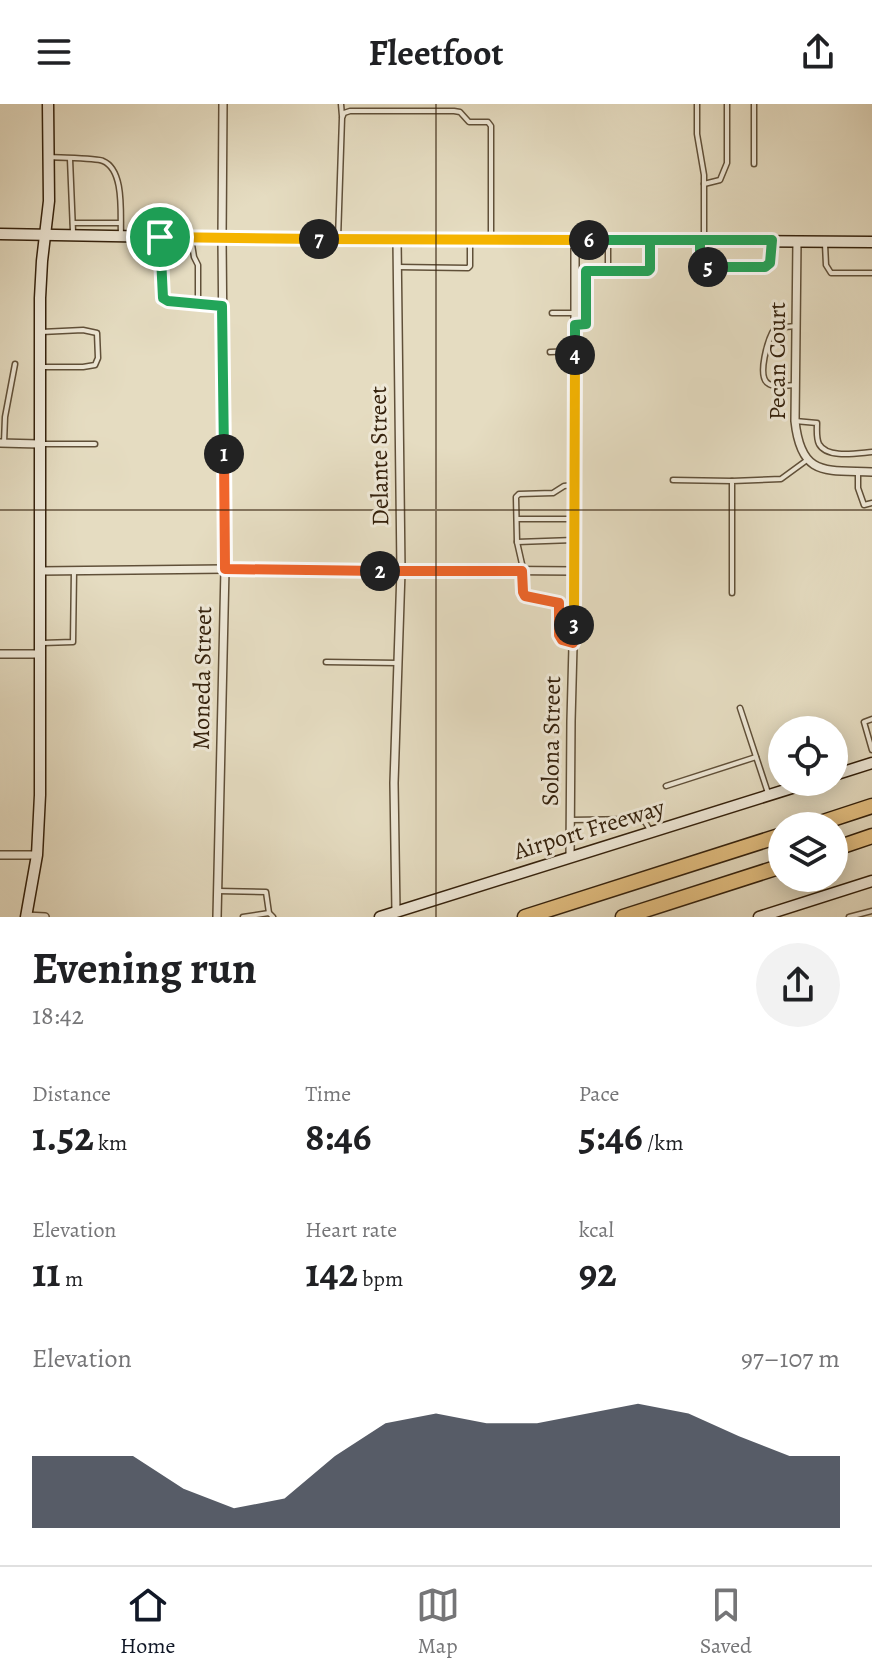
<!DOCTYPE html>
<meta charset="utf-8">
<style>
body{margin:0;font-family:Alegreya,serif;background:#f2f2f2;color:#202124;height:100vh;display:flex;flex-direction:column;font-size:30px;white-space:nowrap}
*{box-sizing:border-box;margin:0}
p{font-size:26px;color:#757577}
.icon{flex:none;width:44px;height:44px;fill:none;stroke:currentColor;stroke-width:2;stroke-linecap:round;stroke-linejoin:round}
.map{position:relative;height:813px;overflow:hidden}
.side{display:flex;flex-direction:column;background:#fff;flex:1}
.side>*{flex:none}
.controls{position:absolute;left:768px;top:612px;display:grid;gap:16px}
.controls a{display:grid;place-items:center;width:80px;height:80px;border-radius:50%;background:#fff;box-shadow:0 4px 20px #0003;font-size:40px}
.pin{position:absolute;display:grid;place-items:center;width:68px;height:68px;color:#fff;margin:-34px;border:4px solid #fff;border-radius:50%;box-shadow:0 2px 8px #0007}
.km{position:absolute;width:40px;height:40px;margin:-20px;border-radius:50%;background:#222;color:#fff;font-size:22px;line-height:40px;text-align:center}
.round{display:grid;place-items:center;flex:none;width:84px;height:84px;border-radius:42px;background:#f2f2f2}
.overview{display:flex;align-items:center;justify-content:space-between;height:136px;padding:0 32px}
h1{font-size:44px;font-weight:600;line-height:60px}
.stats{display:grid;grid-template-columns:repeat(3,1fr);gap:12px;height:136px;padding:8px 32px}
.stats div{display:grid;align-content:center}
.stats b{font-size:40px;font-weight:600}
.stats small{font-size:22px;font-weight:400}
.stats p{font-size:22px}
.chart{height:224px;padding:16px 32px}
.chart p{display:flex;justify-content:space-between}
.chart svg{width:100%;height:144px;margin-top:8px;fill:#111827;opacity:.7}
header{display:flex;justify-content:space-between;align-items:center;height:104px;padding:0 32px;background:#fff;font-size:36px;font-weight:600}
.tab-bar{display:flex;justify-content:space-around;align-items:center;height:112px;border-top:2px solid #e0e0e0;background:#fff;font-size:22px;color:#757577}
.tab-bar a{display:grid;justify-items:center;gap:4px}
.tab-bar .on{color:#111827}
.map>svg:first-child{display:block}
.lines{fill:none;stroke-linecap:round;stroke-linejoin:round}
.lane-casing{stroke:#605039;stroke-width:7}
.street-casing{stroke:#605039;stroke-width:10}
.secondary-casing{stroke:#34210c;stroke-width:13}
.highway-casing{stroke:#34210c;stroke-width:17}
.lane{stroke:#eee8d7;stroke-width:4}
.street{stroke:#eee8d7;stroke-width:7}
.secondary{stroke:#eee8d7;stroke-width:10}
.highway{stroke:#e2be80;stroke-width:14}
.split-1-casing{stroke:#fff;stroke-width:16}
.split-2-casing{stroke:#fff;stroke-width:16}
.split-3-casing{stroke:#fff;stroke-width:16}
.split-4-casing{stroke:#fff;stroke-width:16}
.split-5-casing{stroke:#fff;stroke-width:16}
.split-6-casing{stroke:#fff;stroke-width:16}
.split-7-casing{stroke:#fff;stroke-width:16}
.split-8-casing{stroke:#fff;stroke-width:16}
.split-1{stroke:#22a559;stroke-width:10}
.split-2{stroke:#f0652b;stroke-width:10}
.split-3{stroke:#f0652b;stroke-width:10}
.split-4{stroke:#f5b400;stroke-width:10}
.split-5{stroke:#22a559;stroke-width:10}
.split-6{stroke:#22a559;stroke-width:10}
.split-7{stroke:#f5b400;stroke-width:10}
.split-8{stroke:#f5b400;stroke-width:10}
.grid{fill:none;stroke:#34210c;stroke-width:2;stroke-opacity:0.55}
.labels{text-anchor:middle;stroke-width:6;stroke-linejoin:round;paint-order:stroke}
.street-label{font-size:24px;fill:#34210c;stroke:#eee8d7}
</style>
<header><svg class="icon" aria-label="menu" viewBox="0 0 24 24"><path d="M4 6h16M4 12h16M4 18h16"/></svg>Fleetfoot<svg class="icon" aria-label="share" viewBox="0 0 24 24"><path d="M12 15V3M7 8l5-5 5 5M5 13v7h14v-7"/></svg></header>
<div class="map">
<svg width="872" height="813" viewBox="0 0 872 813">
<rect width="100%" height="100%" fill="#e5dcc1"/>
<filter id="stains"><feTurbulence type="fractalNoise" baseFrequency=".0025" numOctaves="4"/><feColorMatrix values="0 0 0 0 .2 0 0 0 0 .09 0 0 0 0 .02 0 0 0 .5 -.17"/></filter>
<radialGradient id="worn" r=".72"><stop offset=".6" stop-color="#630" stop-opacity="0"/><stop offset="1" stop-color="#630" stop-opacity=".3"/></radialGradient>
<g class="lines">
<g class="lane-casing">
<g id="lane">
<polyline points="341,0 342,12"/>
<polyline points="697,0 697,30 704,71 704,134"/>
<path d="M51,53C60,54 97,54 103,57C125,66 120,111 121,130"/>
<polyline points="70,55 73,128"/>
<polyline points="754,60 754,0"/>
<polyline points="704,80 720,76 727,59 727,0"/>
<polyline points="73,119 120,119"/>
<polyline points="160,135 163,194 168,197 198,200 198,161 194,153 191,134"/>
<polyline points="338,135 342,14 344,9 350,7 454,7 460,8 469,18 488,18 491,22 491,133"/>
<polyline points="700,138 700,154 703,161 708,163 765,163 770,159 772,140"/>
<polyline points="825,140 826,161 831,169 872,169"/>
<polyline points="397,163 468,164 470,162 470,138"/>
<polyline points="575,167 586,167 586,189"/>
<polyline points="586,167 608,167 608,139"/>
<polyline points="608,167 648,167 650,165 650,138"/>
<polyline points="575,189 586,189 586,220 575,221"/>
<polyline points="198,200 222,202"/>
<polyline points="552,209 574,209"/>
<polyline points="41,228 83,226 97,229 98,254 95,261 83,263 42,263"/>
<polyline points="550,248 575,247"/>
<path d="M796,281C788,281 775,284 769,280C756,274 768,234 775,224L796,222"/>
<path d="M795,317L817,319C817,326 816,334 819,340C827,355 858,349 872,348"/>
<polyline points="4,339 5,313 15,260"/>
<polyline points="41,340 95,340"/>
<polyline points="858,367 858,384 864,401 872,399"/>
<polyline points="673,376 732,377"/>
<polyline points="574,381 564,382 553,389 519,390 516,393 517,438 522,460 523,490 527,493 574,502"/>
<polyline points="517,415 574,415"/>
<polyline points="517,438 574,436"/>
<polyline points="732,489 732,377 781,375 807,356"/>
<polyline points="559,499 560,534 573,539"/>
<polyline points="42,539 73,538 74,467"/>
<polyline points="326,558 398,559"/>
<polyline points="740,604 768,689"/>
<polyline points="872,615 864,618 872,646"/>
<polyline points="666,682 756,653"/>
<polyline points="570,716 638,715 645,718 650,726"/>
<polyline points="218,787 266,788 269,809 273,813"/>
<polyline points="243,813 269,809"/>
<polyline points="849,813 872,807"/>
</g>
</g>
<g class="street-casing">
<g id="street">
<path d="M797,137L795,317C801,373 825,366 872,368"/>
<polyline points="0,339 39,340"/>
<polyline points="40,467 225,465 575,467"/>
<polyline points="0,550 39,550"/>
<polyline points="0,751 37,751"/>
<polyline points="570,754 571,617 575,467 575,136"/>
<polyline points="396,808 394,679 401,467 397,136"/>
<polyline points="26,812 45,813"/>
<polyline points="217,813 225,465 222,134 223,0"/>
</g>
</g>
<g class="secondary-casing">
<g id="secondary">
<polyline points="0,130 222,134 872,138"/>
<polyline points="834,671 872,659"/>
<polyline points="26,813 37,751 40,691 40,194 42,157 49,97 48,0"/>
<polyline points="380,813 811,678"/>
<polyline points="759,813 872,777"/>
</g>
</g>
<g class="highway-casing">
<g id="highway">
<polyline points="811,722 872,702"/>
<polyline points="834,745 872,732"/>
<polyline points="525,813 782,731"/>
<polyline points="623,813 782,762"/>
</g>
</g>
<use href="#lane" class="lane"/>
<use href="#street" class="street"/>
<use href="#secondary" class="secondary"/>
<use href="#highway" class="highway"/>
</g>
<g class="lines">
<g class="split-1-casing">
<polyline id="split-1" points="160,133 163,194 168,197 222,202 224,350"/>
</g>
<g class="split-2-casing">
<polyline id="split-2" points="224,350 225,465 380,467"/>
</g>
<g class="split-3-casing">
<polyline id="split-3" points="380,467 522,467 523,488 525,492 559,499 559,531 562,536 573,539 574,521"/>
</g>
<g class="split-4-casing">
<polyline id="split-4" points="574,521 575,251"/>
</g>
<g class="split-5-casing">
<polyline id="split-5" points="575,251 575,221 586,220 586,167 648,167 650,165 650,136 700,136 700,154 703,161 708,163"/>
</g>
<g class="split-6-casing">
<polyline id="split-6" points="589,136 772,136 770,159 765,163 708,163"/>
</g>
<g class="split-7-casing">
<polyline id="split-7" points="319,135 589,136"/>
</g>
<g class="split-8-casing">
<polyline id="split-8" points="160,133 319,135"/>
</g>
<use href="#split-1" class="split-1"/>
<use href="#split-2" class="split-2"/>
<use href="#split-3" class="split-3"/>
<use href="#split-4" class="split-4"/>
<use href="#split-5" class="split-5"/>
<use href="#split-6" class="split-6"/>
<use href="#split-7" class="split-7"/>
<use href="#split-8" class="split-8"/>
</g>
<path class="grid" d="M436,0V813M0,406H872"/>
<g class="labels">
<g class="street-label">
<text transform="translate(777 257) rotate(-90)" y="8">Pecan Court</text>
<text transform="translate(379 352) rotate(-91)" y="8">Delante Street</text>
<text transform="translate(202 574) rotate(-89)" y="8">Moneda Street</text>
<text transform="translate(551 637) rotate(-89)" y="8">Solona Street</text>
<text transform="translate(589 725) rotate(-17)" y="8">Airport Freeway</text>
</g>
</g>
<rect width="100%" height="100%" filter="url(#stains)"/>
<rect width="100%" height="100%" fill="url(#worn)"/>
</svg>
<div class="controls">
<a><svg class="icon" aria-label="locate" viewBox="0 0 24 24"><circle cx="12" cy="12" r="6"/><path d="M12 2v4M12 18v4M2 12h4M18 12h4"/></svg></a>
<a><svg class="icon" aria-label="layers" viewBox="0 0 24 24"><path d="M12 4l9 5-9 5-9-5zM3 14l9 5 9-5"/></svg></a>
</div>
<div class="pin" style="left:160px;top:133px;background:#1e9e55"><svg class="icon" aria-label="arrive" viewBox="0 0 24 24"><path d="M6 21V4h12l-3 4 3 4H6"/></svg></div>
<b class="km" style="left:224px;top:350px">1</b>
<b class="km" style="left:380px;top:467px">2</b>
<b class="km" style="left:574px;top:521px">3</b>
<b class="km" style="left:575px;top:251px">4</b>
<b class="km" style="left:708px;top:163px">5</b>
<b class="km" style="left:589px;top:136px">6</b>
<b class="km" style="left:319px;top:135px">7</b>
</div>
<section class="side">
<div class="overview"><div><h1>Evening run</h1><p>18:42</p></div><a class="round"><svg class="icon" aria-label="share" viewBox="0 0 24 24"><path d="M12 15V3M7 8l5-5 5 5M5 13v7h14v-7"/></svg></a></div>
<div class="stats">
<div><p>Distance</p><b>1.52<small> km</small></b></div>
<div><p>Time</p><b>8:46</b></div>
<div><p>Pace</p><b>5:46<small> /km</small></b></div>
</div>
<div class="stats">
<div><p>Elevation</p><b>11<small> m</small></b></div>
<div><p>Heart rate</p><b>142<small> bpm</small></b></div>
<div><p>kcal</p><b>92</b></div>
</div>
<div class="chart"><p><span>Elevation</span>97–107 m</p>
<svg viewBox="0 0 160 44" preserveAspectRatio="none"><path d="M0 44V22L10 22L20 22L30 32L40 38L50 35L60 22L70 12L80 9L90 12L100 12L110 9L120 6L130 9L140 16L150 22L160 22V44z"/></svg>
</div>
</section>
<nav class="tab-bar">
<a class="on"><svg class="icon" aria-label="home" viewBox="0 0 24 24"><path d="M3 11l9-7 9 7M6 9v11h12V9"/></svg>Home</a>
<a><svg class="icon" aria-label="map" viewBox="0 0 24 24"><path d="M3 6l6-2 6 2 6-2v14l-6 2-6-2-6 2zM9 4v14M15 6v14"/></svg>Map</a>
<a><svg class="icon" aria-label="saved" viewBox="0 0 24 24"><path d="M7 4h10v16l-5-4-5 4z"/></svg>Saved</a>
</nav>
